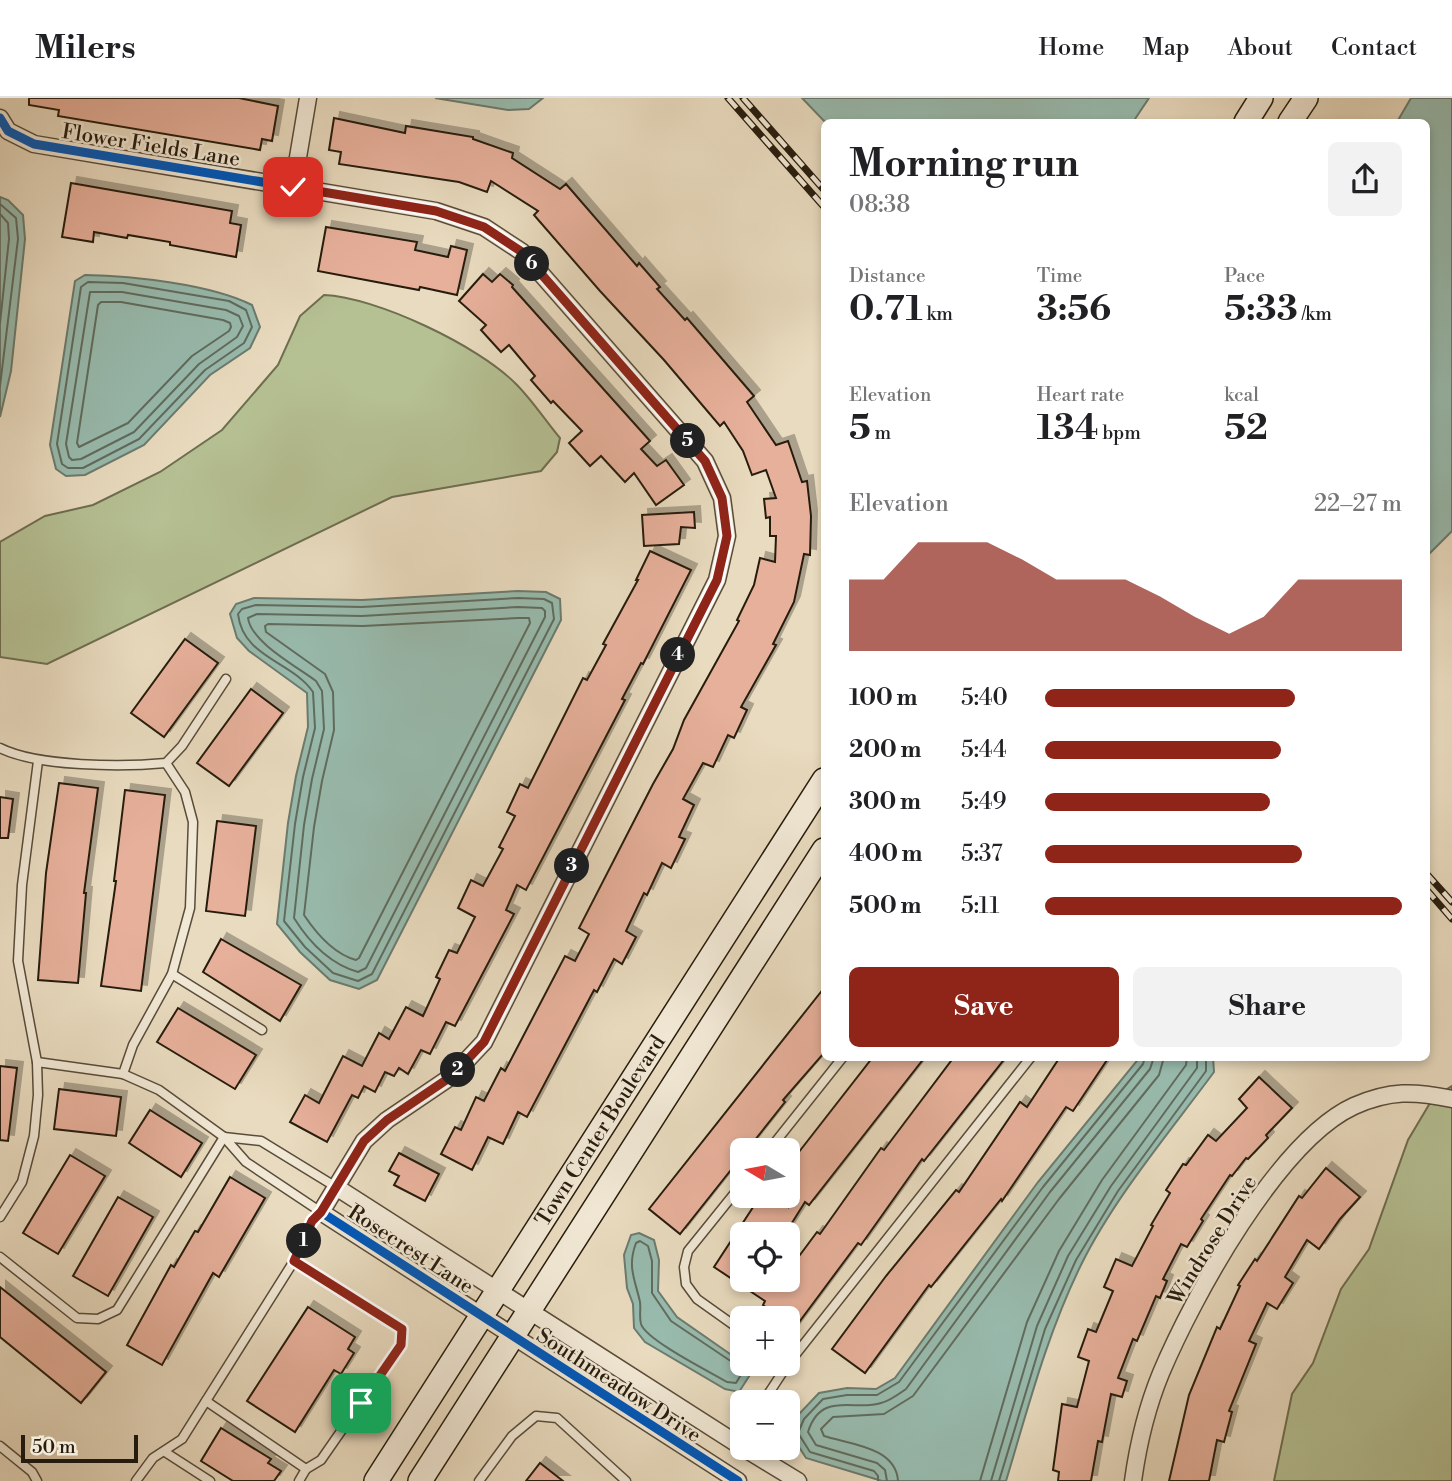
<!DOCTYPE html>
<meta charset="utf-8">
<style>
body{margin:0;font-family:"Libre Bodoni",serif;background:#f2f2f2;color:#202124;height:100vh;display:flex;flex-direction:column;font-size:26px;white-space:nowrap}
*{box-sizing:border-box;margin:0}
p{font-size:23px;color:#757577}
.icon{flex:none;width:38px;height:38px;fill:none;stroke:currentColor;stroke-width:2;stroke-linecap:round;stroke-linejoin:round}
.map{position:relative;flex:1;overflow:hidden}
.side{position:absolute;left:821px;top:21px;width:609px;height:942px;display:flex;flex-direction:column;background:#fff;border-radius:10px;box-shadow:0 4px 10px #0003}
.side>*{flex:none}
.needle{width:46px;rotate:280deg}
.buttons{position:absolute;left:730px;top:1040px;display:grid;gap:14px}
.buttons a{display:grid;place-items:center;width:70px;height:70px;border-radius:10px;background:#fff;box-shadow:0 4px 10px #0003;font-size:35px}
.scale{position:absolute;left:21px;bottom:18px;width:117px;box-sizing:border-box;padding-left:7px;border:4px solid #271c0d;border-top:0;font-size:19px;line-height:24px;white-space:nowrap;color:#271c0d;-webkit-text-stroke:5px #f1e8d5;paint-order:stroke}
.pin{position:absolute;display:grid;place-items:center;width:60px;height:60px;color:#fff;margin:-30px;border-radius:14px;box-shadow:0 4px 10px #0006}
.km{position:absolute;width:35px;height:35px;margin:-18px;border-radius:50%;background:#222;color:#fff;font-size:19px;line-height:35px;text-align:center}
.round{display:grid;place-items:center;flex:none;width:74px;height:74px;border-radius:10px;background:#f2f2f2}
.headline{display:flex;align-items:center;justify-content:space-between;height:119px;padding:0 28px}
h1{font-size:38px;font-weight:700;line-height:52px}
.figures{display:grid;grid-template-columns:repeat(3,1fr);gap:10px;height:119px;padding:7px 28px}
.figures div{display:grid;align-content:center}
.figures b{font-size:35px;font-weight:700}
.figures small{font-size:19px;font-weight:400}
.figures p{font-size:19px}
.chart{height:196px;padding:14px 28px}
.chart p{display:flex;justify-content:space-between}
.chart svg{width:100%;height:126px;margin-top:7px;fill:#8f2418;opacity:.7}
.cta{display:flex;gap:14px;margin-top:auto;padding:14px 28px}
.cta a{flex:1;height:80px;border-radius:10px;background:#8f2418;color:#fff;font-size:28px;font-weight:700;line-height:80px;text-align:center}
.cta a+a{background:#f2f2f2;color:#202124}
ul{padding:0 28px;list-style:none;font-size:23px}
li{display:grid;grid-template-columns:112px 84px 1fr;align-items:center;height:52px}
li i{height:18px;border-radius:9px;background:#8f2418}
header{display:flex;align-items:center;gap:42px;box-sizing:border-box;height:98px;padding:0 35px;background:#fff;border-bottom:2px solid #e0e0e0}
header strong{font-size:33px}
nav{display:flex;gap:38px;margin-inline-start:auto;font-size:24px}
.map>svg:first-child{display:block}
.green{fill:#b5c093;stroke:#6e6e50;stroke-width:2}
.water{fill:#98bbae;stroke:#6b7b6e;stroke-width:2}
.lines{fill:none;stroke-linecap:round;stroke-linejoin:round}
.shore{stroke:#606c5e;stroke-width:2}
.building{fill:#e7b09b;stroke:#271c0d;stroke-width:2;filter:url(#shadow)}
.lane-casing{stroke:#584c3a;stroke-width:11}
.street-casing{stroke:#584c3a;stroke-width:19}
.secondary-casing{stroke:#271c0d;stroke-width:26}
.lane{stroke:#f1e8d5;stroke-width:8}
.street{stroke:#f1e8d5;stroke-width:16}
.secondary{stroke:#f1e8d5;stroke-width:23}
.rail-casing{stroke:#271c0d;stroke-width:7}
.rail{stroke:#f1e8d5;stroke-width:4.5;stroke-dasharray:13;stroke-linecap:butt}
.cycleway-casing{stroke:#f1e8d5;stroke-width:13}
.cycleway{stroke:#0057b8;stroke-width:9}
.route-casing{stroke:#fff;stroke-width:14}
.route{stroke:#8f2418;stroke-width:9}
.labels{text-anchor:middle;stroke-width:5;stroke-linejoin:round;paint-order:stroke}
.street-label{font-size:21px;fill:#271c0d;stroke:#f1e8d5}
</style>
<header>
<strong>Milers</strong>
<nav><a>Home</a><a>Map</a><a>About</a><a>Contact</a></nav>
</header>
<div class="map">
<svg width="1452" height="1383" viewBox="0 0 1452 1383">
<defs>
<filter id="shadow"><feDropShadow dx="6" dy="-6" stdDeviation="0" flood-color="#0004"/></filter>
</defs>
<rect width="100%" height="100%" fill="#e9dbbf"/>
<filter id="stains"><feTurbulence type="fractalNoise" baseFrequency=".00286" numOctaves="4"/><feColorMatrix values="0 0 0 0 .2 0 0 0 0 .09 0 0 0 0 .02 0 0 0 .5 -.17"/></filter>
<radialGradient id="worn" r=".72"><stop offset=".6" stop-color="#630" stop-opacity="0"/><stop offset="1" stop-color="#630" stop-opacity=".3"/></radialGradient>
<g class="green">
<path d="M324,197C376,199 479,248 516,286C532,302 545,322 560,340L557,354L541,373L392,399L47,566L0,559V444L45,418L93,407L160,374L222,332L278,267L300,218Z"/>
<polygon points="1452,988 1452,1383 1274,1383 1292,1296 1313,1265 1341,1191 1369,1151 1408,1042 1433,1000"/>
</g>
<g class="water">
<polygon points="435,0 543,0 529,11 508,12"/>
<polygon points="802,0 1149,0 1133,24 825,24"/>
<polygon points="1411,0 1452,0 1452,433 1426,459 1426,24 1397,24"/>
<polygon points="0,99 8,102 23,117 25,141 11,273 0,319"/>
<path d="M85,177C133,178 210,186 252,207L260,229L250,250L210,277L144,347L85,377L66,378L56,371L50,347L75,183Z"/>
<polygon points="518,493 546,494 560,501 561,522 377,882 359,891 330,882 300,854 277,826 288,725 296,678 308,629 307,595 249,553 237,540 230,516 236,506 254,500 362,502"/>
<path d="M1140,959H1213L1214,974C1169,1035 1114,1100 1081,1167C1047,1236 1028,1310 1006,1383H882L806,1360L790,1335L798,1317L819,1295L847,1290L876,1291L895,1280L1038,1084Z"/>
<polygon points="639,1135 654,1142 659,1162 658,1193 677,1219 753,1272 739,1294 725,1291 645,1244 634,1230 633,1206 627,1190 624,1157 631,1137"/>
</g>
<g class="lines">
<g class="shore">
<polyline points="0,106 16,120 18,141 0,288"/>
<polyline points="0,116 8,125 9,141 0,225"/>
<polygon points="88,184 123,185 229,203 246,212 252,229 244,245 205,272 139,341 83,370 68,370 62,366 57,346 81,189"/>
<polygon points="90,194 122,194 226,212 239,218 243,228 237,239 199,266 134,334 81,361 72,362 69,359 66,346"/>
<polygon points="121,204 223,222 230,225 231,229 229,233 192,258 128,325 79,349 77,345 98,207 101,204"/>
<path d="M518,500L544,501L552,505L554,521L372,876L358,883L333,875L305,849L284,823L295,726L303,679L315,630L313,594C292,563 243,560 238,516L242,511L256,507L362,509Z"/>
<path d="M518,509L542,510L545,513V519L366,870L358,874C330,866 309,844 294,820L304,727L312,681L324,631L322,593L316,583C296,568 251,544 248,520L257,516L362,518Z"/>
<path d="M518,520H529L530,525L359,860L356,862C334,856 316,835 304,817L314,729L322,683L334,632L333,594L325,576L266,534L265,528L268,526L363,528Z"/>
<path d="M640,1143L648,1148L652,1163V1195L671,1223L741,1270L742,1275L736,1285L727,1284C710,1274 646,1242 641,1226C639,1219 641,1211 640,1204C635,1181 627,1169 636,1145Z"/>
<polyline points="878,1383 878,1378 874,1373 810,1354 798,1335 804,1321 823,1301 847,1297 877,1297 899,1284 1043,1089 1143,966 1145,959"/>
<path d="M887,1383L885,1372L877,1365L816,1347L808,1334C821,1292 855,1314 881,1305C890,1303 899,1296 906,1291L1050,1094L1150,971L1154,959"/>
<path d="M898,1383C896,1349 849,1346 824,1338L821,1331L833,1319L884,1316L913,1298L1059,1101L1159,977L1164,959"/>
<polyline points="980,1383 1027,1224 1059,1153 1102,1082 1186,967 1187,959"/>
<polyline points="991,1383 1037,1228 1068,1158 1111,1088 1197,970 1197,959"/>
<polyline points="999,1383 1045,1231 1076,1162 1118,1093 1206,973 1206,959"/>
</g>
</g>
<g class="building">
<polygon points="29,0 239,0 278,8 272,43 262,41 260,52 58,18 59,12 29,7"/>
<polygon points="334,20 405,35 406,28 473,39 473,41 513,55 512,60 560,91 566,86 637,168 639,165 660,189 657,191 685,222 687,220 754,298 747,304 776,347 788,343 802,384 807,383 811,418 810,457 804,456 794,504 773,546 776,547 741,609 747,612 734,640 728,637 713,669 703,665 683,701 694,707 679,739 685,741 671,770 662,765 647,797 644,795 626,833 636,839 622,866 614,861 597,894 594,892 527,1019 518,1014 503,1046 488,1039 472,1072 441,1056 455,1029 461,1032 476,999 484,1003 501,970 505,973 565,858 575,863 589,836 579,830 653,686 673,651 684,622 739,523 737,522 754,487 760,460 775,464 776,438 770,438 770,419 766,420 764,401 776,400 766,372 752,377 743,353 724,324 720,328 664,262 600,193 534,117 538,113 491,83 487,94 459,84 339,66 341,54 329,52"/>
<polygon points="71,85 232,113 230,125 241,127 236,159 170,147 170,144 128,137 127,140 94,134 93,144 62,139"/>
<polygon points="326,129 417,144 415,152 448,159 451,148 467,152 457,197 420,189 419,192 318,173"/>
<polygon points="483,176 492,184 500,176 513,187 512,189 650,343 641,351 657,368 666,362 684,387 656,407 634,375 625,384 601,358 590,368 569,345 582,333 553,303 551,305 531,282 535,278 509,247 501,254 481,232 486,227 459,203"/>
<polygon points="694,414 695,430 681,429 679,446 644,448 642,417"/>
<polygon points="650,453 691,472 643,566 641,565 622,601 625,602 526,792 517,787 506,812 514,816 455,928 446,924 430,956 421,952 408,976 399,970 394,978 385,974 375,994 364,988 358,1000 352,997 327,1044 290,1024 305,997 319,1005 343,958 362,968 379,935 389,941 406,909 423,918 440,881 436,879 449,852 457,855 475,819 458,810 471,782 483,788 503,751 499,749 515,718 507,714 520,686 528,690 583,580 587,582 606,547 603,546 638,482 636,482"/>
<polygon points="185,541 218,565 164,639 131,615"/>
<polygon points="251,591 283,615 229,688 197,665"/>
<polygon points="59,685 98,690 84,795 86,795 78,885 38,882 46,775"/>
<polygon points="125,692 165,697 141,893 101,888 116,783 114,783"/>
<polygon points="0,699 13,701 8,740 0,740"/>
<polygon points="217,723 256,728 245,818 206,813"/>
<polygon points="221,841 301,887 280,923 203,874"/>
<polygon points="824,890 824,955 783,1002 785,1004 747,1052 742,1052 742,1058 680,1136 649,1111"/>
<polygon points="178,910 256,957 235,991 157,944"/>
<polygon points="873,959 925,959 809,1107 805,1104 785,1136 742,1136 742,1181 788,1181 788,1173 817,1134 820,1136 881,1050 884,1052 954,959 1006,959 924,1063 922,1061 861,1147 858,1145 794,1231 788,1225 788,1220 780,1220 763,1207 765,1203 714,1169 761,1097 769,1097 788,1109 788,1068"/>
<polygon points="1060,959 1109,959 1073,1013 1066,1009 1002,1103 1001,1101 931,1189 929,1187 865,1275 832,1251 886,1178 956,1092 959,1094 1020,1004 1027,1009"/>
<polygon points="0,968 17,970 8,1043 0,1042"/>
<polygon points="1259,979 1292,1010 1266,1037 1268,1040 1248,1061 1246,1060 1232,1078 1230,1077 1201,1121 1203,1123 1187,1149 1181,1146 1163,1181 1167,1183 1160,1200 1156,1198 1137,1243 1133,1241 1118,1280 1127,1283 1122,1299 1111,1296 1102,1344 1098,1343 1091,1383 1058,1383 1059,1374 1053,1372 1062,1306 1077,1309 1089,1263 1078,1259 1088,1231 1096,1234 1113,1193 1104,1189 1116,1161 1132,1168 1153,1128 1151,1127 1170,1095 1166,1092 1183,1066 1186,1067 1208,1037 1216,1043 1247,1010 1239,1001"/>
<polygon points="59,991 121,999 116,1038 54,1031"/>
<polygon points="150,1012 202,1045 181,1079 129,1045"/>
<polygon points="399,1055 439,1076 425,1103 394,1087 399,1078 389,1073"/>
<polygon points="70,1057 105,1078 58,1156 23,1135"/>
<polygon points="1326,1070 1360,1099 1340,1121 1319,1151 1307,1142 1285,1179 1293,1185 1277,1211 1267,1205 1249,1243 1256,1246 1229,1313 1232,1314 1224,1344 1217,1342 1209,1383 1169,1383 1189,1297 1217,1229 1220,1231 1240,1188 1238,1187 1255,1161 1257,1163 1299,1098 1302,1100"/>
<polygon points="230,1079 265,1100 219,1179 213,1175 162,1267 127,1247 171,1167 174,1169 195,1133 198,1134"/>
<polygon points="118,1099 153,1119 108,1198 73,1178"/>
<polygon points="0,1189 106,1274 81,1305 0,1239"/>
<polygon points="308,1209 355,1239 348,1251 354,1255 341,1276 334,1272 295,1334 247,1303"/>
<polygon points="221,1330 271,1361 268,1365 281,1373 274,1383 233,1383 201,1363"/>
<polygon points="540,1365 563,1383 526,1383"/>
</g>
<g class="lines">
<g class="lane-casing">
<g id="lane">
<path d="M0,650C38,669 123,669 166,665L182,648L226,581"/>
<polyline points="172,876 262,932"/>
<polyline points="37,964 123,976 159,992 224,1039 246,1064 321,1114 312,1123 299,1155 182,1341 153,1360 136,1383"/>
<polyline points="123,976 133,947 172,876 190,810 193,724 185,694 166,665"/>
<polyline points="224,1039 261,1043 336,1089"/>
<polyline points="769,1052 843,959"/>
<polyline points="742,1086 688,1153 684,1169 686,1186 697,1201 742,1233"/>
<polyline points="0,1119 22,1084 34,1038 38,997 37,964 18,863 22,787 38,663"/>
<polyline points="0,1159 77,1220 98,1221 117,1212 224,1039"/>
<polyline points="294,1163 402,1231 401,1247 321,1362 306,1371"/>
<polyline points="206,1303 306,1371 299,1383"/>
<polyline points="763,1304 788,1266 1031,959"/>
<polyline points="0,1348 32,1374 37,1383"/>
<polyline points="165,1354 210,1383"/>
<polyline points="479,1383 512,1338 536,1318 557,1320 626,1383"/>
</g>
</g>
<g class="street-casing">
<g id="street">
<polyline points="0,20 8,33 34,46 436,113 484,129 522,154 705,363 722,400 727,438 717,482 484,944 452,978 387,1022 364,1043 321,1114 738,1383"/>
<polyline points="293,89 308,0"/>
<polyline points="336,1089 742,1349"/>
<polyline points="742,1349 798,1383"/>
<path d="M1133,1383C1138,1347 1147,1309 1161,1275C1193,1199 1278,1043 1354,1008C1390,992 1414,993 1452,1001"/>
</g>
</g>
<g class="secondary-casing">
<g id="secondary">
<polyline points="1246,24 1261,0"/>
<polyline points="1290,24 1306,0"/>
<path id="s1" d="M376,1383L824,682"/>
<polyline points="420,1383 824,752"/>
</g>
</g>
<use href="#lane" class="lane"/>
<use href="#street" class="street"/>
<use href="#secondary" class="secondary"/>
<g class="rail-casing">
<g id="rail">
<polyline points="728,0 824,109"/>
<polyline points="743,0 824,92"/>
<polyline points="1426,775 1452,804"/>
<polyline points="1426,791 1452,821"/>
</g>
</g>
<use href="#rail" class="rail"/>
<g class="cycleway-casing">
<polyline id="cycleway" points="0,20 8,33 34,46 436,113 484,129 522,154 705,363 722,400 727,438 717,482 484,944 452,978 387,1022 364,1043 321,1114 738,1383"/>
</g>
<use href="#cycleway" class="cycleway"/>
</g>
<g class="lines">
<g class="route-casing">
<polyline id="route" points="293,89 436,113 484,129 522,154 705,363 722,400 727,438 717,482 484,944 452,978 387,1022 364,1043 321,1114 312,1123 294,1163 402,1231 401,1247 361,1305"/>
</g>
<use href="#route" class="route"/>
</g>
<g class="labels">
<g class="street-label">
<text transform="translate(151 47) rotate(9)" y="7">Flower Fields Lane</text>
<text dy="7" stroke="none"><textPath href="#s1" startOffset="416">Town Center Boulevard</textPath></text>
<text transform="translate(1212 1142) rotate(-58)" y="7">Windrose Drive</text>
<text transform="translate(411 1151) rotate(33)" y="7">Rosecrest Lane</text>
<text transform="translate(619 1287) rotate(33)" y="7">Southmeadow Drive</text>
</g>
</g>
<rect width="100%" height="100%" filter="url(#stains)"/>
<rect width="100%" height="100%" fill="url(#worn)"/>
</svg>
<div class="buttons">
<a><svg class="needle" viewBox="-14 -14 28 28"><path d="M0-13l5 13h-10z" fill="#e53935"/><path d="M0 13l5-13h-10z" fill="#757577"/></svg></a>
<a><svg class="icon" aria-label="locate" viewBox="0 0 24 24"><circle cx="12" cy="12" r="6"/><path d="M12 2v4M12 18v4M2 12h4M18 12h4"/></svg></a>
<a>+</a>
<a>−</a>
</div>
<div class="scale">50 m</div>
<div class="pin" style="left:361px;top:1305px;background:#1e9e55"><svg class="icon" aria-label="arrive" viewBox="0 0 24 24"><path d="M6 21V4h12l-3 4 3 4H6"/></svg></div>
<div class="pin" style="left:293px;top:89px;background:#d93025"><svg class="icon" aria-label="check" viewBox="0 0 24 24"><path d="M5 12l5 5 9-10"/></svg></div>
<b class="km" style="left:304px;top:1143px">1</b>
<b class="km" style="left:458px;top:972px">2</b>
<b class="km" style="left:572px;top:768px">3</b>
<b class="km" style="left:678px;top:557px">4</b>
<b class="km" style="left:688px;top:343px">5</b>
<b class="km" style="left:532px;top:166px">6</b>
<section class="side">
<div class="headline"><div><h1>Morning run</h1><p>08:38</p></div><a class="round"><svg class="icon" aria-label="share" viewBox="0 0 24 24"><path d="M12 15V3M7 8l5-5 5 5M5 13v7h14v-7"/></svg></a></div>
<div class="figures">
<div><p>Distance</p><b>0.71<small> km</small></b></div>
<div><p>Time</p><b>3:56</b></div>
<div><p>Pace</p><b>5:33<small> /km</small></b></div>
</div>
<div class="figures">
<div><p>Elevation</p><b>5<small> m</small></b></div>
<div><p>Heart rate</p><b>134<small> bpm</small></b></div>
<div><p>kcal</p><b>52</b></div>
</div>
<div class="chart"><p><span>Elevation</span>22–27 m</p>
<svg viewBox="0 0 160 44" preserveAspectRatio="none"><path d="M0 44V19L10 19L20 6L30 6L40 6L50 12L60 19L70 19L80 19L90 25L100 32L110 38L120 32L130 19L140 19L150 19L160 19V44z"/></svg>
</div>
<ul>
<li><b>100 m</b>5:40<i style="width:70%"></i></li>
<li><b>200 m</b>5:44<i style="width:66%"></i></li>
<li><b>300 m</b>5:49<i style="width:63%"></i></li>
<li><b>400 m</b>5:37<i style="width:72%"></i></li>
<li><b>500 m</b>5:11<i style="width:100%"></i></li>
</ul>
<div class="cta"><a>Save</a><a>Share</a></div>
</section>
</div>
